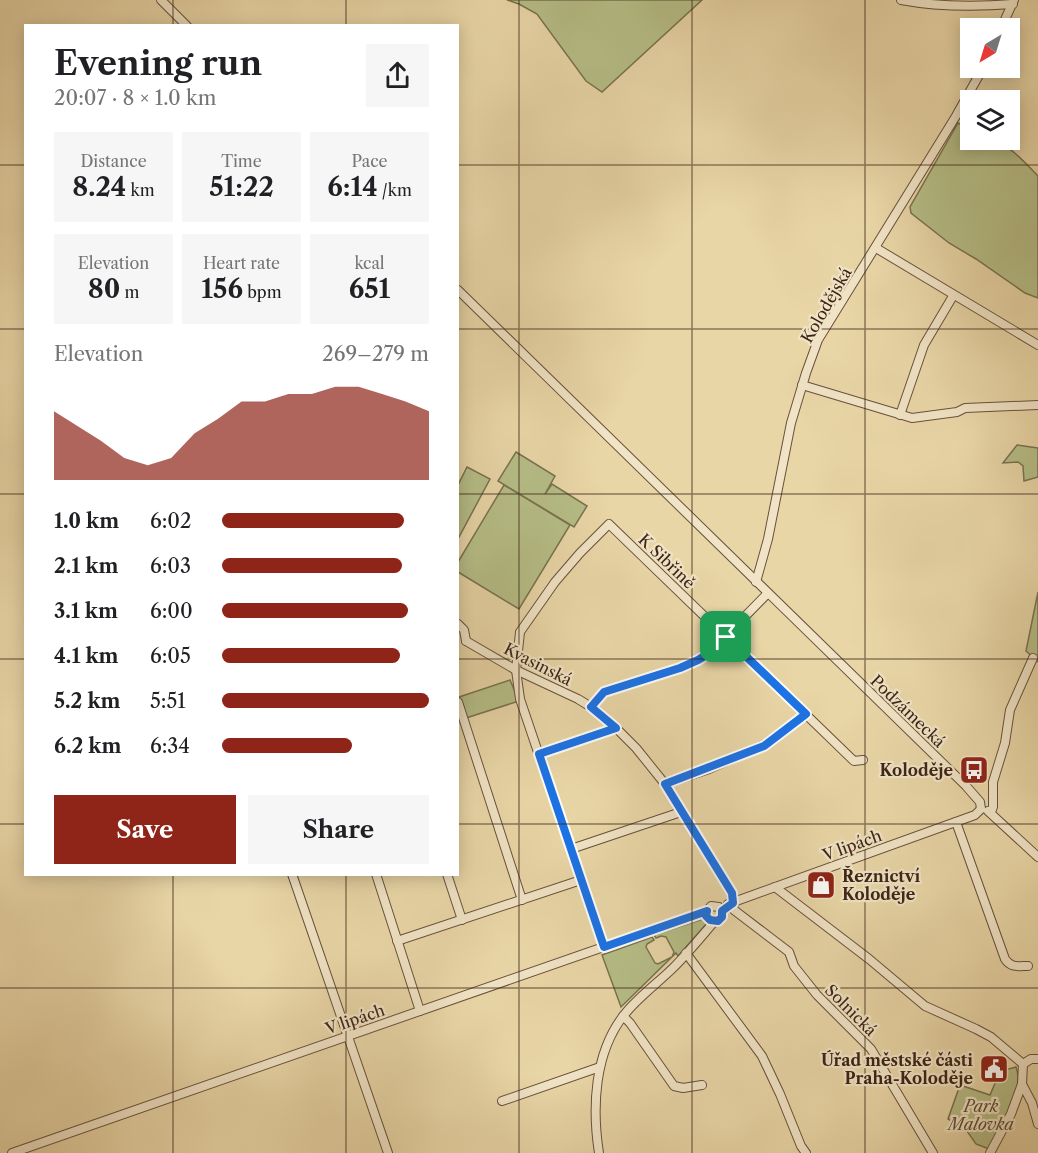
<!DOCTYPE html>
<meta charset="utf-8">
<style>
body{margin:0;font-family:"Libre Caslon Text",serif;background:#f6f6f6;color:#202124;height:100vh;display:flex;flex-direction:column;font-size:22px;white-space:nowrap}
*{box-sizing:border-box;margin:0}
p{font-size:20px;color:#757577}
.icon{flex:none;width:33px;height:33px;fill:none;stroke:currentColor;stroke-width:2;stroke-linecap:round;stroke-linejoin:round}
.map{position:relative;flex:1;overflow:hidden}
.side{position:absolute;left:24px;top:24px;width:435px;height:852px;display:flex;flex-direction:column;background:#fff;border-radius:0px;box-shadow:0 3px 15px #0003}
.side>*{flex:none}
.needle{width:39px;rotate:218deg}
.fabs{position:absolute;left:960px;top:18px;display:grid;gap:12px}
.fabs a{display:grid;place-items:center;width:60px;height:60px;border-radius:0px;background:#fff;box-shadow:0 3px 15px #0003;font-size:30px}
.pin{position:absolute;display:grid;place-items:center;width:51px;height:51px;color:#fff;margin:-26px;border-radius:12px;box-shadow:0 3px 9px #0006}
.round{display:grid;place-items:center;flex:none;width:63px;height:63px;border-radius:0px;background:#f6f6f6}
.headline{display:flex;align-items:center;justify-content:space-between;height:102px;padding:0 30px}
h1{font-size:33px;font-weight:700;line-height:45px}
.metrics{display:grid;grid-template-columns:repeat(3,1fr);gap:9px;height:102px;padding:6px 30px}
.metrics div{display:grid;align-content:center;border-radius:0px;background:#f6f6f6;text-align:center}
.metrics b{font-size:26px;font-weight:700}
.metrics small{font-size:16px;font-weight:400}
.metrics p{font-size:16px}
.chart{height:168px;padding:12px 30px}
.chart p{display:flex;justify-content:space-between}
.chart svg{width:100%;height:108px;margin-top:6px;fill:#8f2418;opacity:.7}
.button{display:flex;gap:12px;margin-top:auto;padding:12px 30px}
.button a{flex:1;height:69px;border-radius:0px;background:#8f2418;color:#fff;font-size:24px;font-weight:700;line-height:69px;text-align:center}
.button a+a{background:#f6f6f6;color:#202124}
ul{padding:0 30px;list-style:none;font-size:20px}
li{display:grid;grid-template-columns:96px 72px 1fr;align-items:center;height:45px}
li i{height:15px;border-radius:8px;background:#8f2418}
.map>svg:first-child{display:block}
.green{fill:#b6be87;stroke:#797250;stroke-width:1.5}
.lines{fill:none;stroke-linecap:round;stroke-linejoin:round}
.minor-casing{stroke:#67513c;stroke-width:10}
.minor{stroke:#f1e4c6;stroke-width:8}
.route-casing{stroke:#fff;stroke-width:12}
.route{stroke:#1a73e8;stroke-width:8}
.grid{fill:none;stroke:#3c2518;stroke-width:1.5;stroke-opacity:0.55}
.labels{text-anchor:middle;stroke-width:4.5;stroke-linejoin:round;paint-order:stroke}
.street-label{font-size:16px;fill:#3c2518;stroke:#f1e4c6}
.poi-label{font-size:16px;font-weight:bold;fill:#3c2518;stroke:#f1e4c6;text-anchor:end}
.park-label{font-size:16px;font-style:italic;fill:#5a4b34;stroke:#f1e4c6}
</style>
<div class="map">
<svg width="1038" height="1153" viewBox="0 0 1038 1153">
<rect width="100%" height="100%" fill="#e9d6a7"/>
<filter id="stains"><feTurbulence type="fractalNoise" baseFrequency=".00333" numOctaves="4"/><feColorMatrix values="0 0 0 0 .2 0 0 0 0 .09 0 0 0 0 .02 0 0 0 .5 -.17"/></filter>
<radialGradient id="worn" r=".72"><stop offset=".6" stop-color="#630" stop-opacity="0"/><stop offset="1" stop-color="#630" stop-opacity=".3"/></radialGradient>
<g class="green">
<polygon points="507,0 702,0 602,92 586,81 537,14 519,4"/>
<path d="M958,123L970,129V140C1007,140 1014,151 1038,176V298L1025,293L976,259L949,243L911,213L910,207Z"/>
<polygon points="1017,445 1038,448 1038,477 1024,481 1023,466 1018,462 1003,463"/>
<polygon points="516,452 555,476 545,494 552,484 587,506 574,527 498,481"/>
<polygon points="467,467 490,479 458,539 458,485"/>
<polygon points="504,485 570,525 519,609 458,572 458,562"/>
<polygon points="1038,592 1038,662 1026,651"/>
<polygon points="510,680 519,701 466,718 459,697"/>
<polygon points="706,918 708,922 678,956 676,953 621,1007 602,955 652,937 654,940 647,944 646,947 655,963 658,964 672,957 674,952 666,937 661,936 656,938 654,935"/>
<path d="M1002,1067L1009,1069L1016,1067C1026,1093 999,1126 989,1149L976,1144L967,1131L948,1119L960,1085L990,1095Z"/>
</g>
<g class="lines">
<g class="minor-casing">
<g id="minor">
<polyline points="161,0 187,26"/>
<path d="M901,0C939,7 975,7 1013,4"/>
<polyline points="1001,28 1014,0"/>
<polyline points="876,248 1038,345"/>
<polyline points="458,290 966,786 980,802 981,809"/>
<polyline points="802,385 912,418 957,412 965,408 1038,405"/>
<polyline points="900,415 924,345 953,296"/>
<polyline points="756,582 768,539 791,423 806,373 818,340 956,116 983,68"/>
<polyline points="458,624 464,630 466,641"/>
<polyline points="466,641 516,670 578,699 591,707 616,728 636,748 665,784 731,893 734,910 789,952 794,966 817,995 871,1049 933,1153"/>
<polyline points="458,702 522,900"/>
<polyline points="591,707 604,692 680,668 708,654 768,593"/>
<polyline points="539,754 616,728"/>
<polyline points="665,784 709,769 764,745 806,714"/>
<polyline points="988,811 1038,857"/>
<polyline points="991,812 993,807 993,782 1005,743 1010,710 1033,658"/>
<path d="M956,822L1005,959C1011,968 1018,966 1028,966"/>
<polyline points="571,849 681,812"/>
<polyline points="292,874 388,1153"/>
<polyline points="376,874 420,1011"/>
<polyline points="447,874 462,920"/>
<polyline points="775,887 869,959 925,1006 976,1029 991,1037 1023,1064"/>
<polyline points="728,904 975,815 981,809"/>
<polyline points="397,941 581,880"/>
<polyline points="604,947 520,699 516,670 520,632 555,582 580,553 609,524 854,761 863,760"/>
<polyline points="686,953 762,1056 780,1094 801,1146 806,1153"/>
<polyline points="623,1016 630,1023 674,1086 683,1088 702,1085"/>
<polyline points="1023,1064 1022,1084 1032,1103 1038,1124"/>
<polyline points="1023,1064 1031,1059 1038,1059"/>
<polyline points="502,1101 600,1067"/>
<polyline points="12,1153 707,911 711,906 719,907 722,911"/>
<path d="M599,1153C592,1108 594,1053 624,1015C638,997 658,983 674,967C688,953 701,937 714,922L720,919L722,911L729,904"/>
<polyline points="990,1153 1011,1114 1022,1084"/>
</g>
</g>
<use href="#minor" class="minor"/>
</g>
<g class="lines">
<g class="route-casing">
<polygon id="route" points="726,637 806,714 764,746 665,784 732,893 733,903 722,911 722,917 718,921 710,920 706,916 707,911 604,947 539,754 616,728 591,707 604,692 680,668 698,660 708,654"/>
</g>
<use href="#route" class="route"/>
</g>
<path class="grid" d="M173,0V26M346,0V26M519,0V1153M692,0V1153M865,0V1153M0,165H26M458,165H1038M0,329H26M458,329H1038M0,494H26M458,494H1038M0,659H26M458,659H1038M0,824H26M458,824H1038M173,874V1153M346,874V1153M0,988H1038"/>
<defs>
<g id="bus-square" transform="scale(1.5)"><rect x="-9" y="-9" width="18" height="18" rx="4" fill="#8f2418" stroke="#f1e4c6"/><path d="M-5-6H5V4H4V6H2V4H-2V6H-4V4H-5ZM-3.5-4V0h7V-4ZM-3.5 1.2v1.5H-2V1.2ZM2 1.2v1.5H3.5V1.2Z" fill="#fff"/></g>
<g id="shop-square" transform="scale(1.5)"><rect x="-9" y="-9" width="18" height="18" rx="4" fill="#8f2418" stroke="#f1e4c6"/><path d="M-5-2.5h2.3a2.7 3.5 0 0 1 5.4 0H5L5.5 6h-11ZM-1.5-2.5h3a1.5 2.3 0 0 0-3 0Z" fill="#fff"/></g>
<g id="civic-square" transform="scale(1.5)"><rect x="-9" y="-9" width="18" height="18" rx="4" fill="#8f2418" stroke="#f1e4c6"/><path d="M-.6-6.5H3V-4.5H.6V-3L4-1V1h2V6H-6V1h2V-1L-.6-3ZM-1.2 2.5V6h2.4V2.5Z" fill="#fff"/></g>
</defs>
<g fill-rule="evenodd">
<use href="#bus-square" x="974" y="770"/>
<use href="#shop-square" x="821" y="885"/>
<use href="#civic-square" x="994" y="1069"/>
</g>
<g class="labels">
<g class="street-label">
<text transform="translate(826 305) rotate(-60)" y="6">Kolodějská</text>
<text transform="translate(667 561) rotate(44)" y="6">K Sibřině</text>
<text transform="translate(538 664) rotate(27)" y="6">Kvasinská</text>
<text transform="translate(908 711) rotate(44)" y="6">Podzámecká</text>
<text transform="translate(852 845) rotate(-20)" y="6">V lipách</text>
<text transform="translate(851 1010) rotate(45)" y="6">Solnická</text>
<text transform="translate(355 1019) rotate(-19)" y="6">V lipách</text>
</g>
<g class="poi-label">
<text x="953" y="776">Koloděje</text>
<text x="842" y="882" text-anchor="start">Řeznictví<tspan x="842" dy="18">Koloděje</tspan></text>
<text x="973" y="1066">Úřad městské části<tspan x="973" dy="18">Praha-Koloděje</tspan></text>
</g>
<g class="park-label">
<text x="981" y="1112">Park<tspan x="981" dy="18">Malovka</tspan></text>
</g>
</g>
<rect width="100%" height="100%" filter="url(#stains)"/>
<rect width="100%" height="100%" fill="url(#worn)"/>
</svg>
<div class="fabs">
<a><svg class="needle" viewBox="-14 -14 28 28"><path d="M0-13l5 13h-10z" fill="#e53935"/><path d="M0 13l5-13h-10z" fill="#757577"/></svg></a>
<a><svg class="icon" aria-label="layers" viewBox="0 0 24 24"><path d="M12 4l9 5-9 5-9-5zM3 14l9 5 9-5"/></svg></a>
</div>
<div class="pin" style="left:726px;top:637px;background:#1e9e55"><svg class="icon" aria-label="arrive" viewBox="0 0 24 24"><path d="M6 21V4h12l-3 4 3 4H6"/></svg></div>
<section class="side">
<div class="headline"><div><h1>Evening run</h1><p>20:07 · 8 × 1.0 km</p></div><a class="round"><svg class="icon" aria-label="share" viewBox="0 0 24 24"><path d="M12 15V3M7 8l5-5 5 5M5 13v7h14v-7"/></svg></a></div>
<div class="metrics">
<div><p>Distance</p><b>8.24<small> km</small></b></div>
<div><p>Time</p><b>51:22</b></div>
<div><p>Pace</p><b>6:14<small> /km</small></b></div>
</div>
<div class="metrics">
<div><p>Elevation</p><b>80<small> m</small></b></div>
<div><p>Heart rate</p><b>156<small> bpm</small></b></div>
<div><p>kcal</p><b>651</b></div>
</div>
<div class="chart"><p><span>Elevation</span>269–279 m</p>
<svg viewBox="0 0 160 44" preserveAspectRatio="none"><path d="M0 44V16L10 22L20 28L30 35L40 38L50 35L60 25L70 19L80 12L90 12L100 9L110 9L120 6L130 6L140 9L150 12L160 16V44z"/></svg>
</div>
<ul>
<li><b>1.0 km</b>6:02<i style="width:88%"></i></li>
<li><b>2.1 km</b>6:03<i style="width:87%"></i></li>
<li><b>3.1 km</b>6:00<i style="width:90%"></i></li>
<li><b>4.1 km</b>6:05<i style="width:86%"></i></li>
<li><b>5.2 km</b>5:51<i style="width:100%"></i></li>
<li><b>6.2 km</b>6:34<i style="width:63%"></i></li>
</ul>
<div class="button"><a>Save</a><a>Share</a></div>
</section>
</div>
